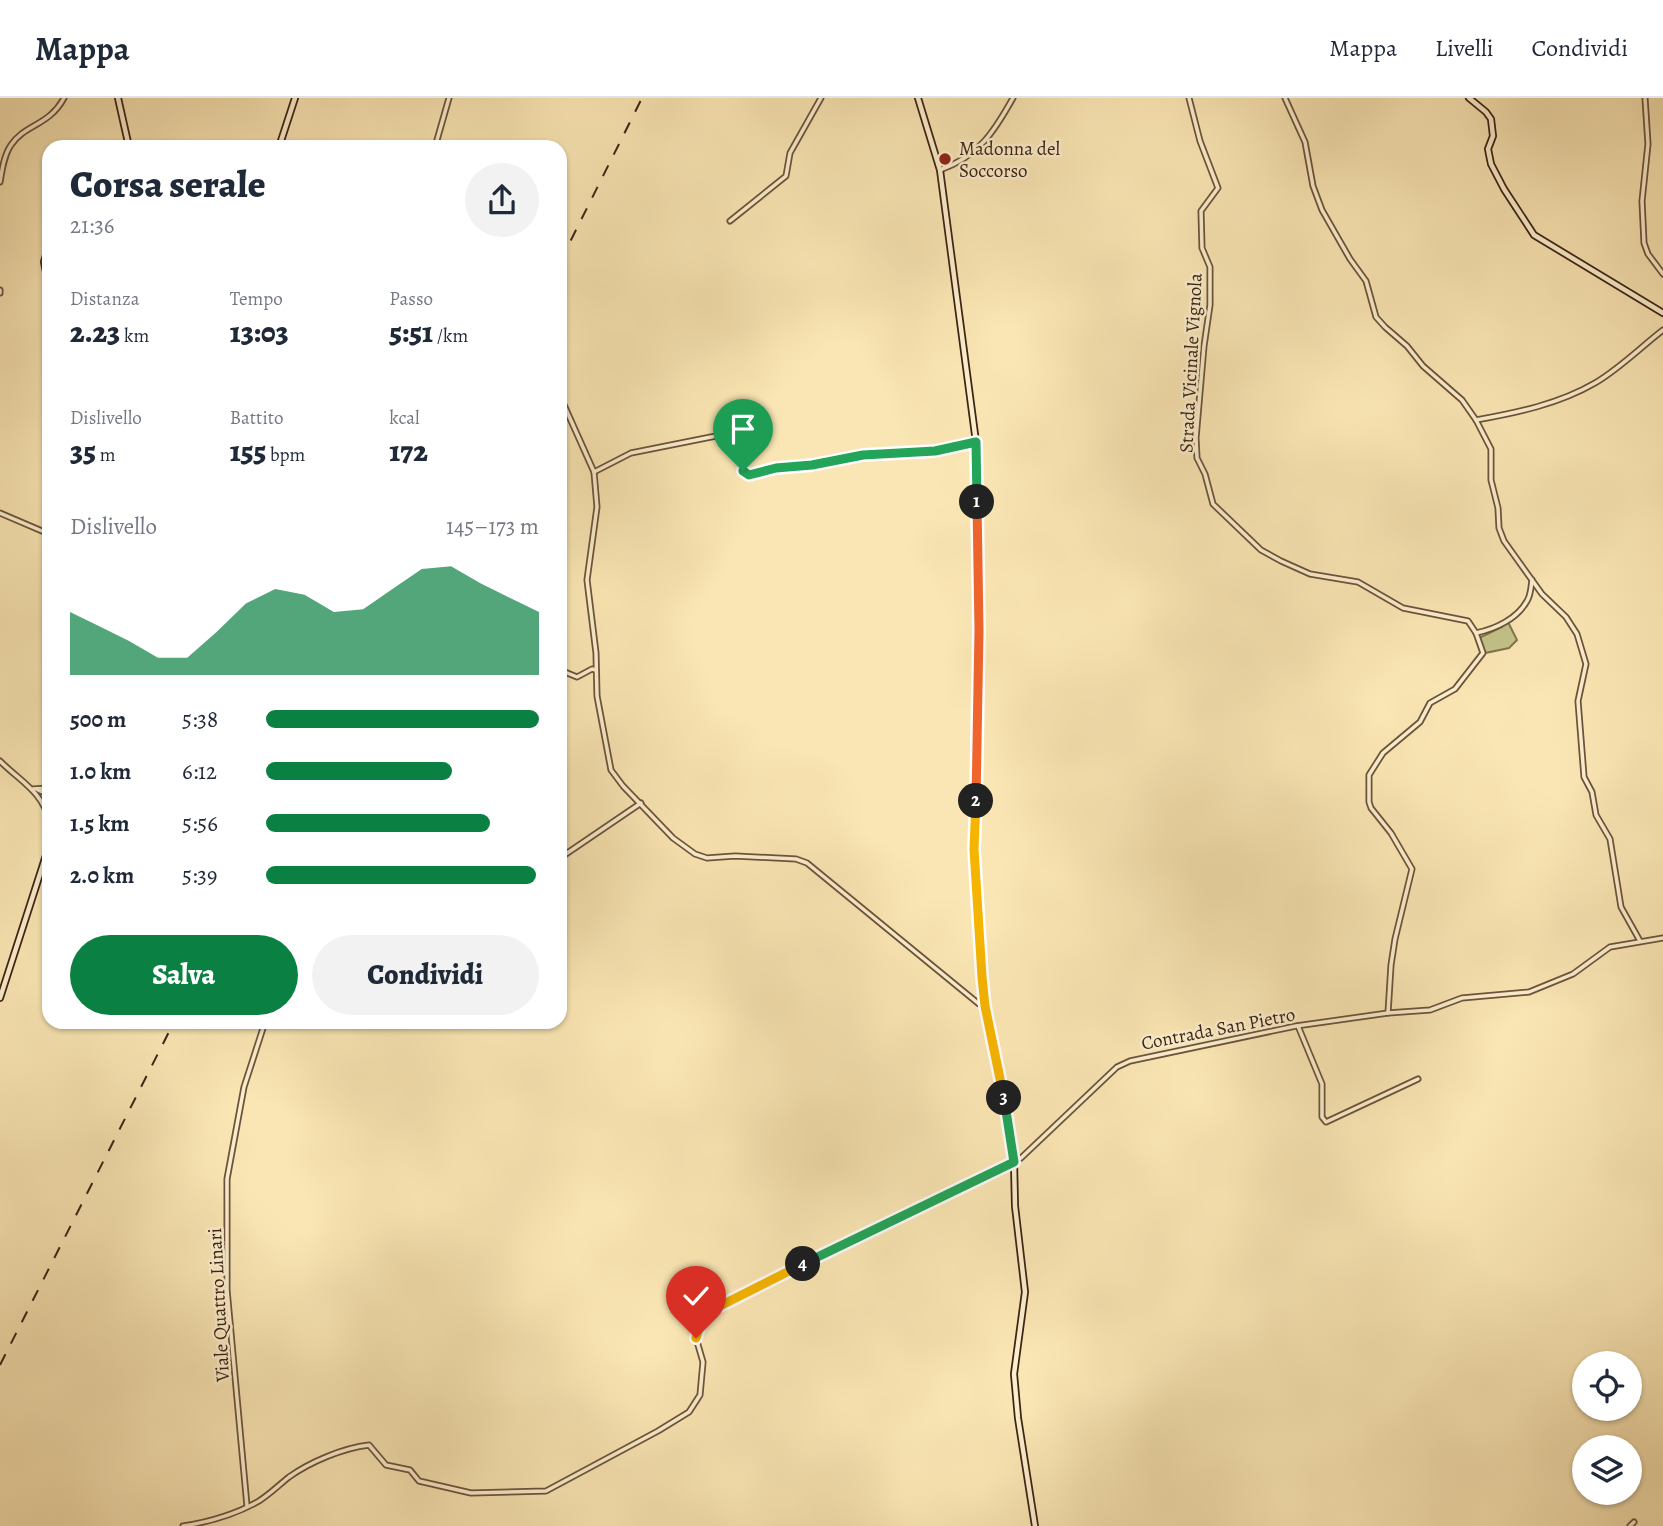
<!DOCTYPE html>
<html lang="it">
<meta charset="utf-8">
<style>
body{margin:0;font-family:Alegreya,serif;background:#f2f2f3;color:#1f2937;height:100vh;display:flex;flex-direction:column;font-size:26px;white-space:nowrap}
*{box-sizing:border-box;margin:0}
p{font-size:23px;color:#747a83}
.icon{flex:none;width:38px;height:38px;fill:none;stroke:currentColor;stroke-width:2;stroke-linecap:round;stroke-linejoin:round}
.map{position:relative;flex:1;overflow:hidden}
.sheet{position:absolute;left:42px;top:42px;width:525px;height:889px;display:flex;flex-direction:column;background:#fff;border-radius:21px;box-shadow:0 2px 5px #0004}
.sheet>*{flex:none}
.buttons{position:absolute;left:1572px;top:1253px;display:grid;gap:14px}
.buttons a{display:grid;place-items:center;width:70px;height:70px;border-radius:50%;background:#fff;box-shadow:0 2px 5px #0004;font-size:35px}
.pin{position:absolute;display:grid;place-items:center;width:60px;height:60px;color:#fff;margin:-72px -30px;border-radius:50% 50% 50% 0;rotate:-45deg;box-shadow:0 0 7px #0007}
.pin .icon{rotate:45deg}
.km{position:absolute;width:35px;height:35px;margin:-18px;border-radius:50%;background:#222;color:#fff;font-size:19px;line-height:35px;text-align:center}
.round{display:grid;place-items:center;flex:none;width:74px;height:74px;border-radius:37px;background:#f2f2f3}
.headline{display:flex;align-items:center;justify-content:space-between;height:119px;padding:0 28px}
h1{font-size:38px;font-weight:800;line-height:52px}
.figures{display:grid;grid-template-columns:repeat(3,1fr);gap:10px;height:119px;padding:7px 28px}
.figures div{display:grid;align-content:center}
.figures b{font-size:30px;font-weight:800}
.figures small{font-size:19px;font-weight:400}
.figures p{font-size:19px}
.chart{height:196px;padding:14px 28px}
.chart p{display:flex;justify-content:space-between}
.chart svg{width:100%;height:126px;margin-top:7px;fill:#0b8043;opacity:.7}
.action{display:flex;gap:14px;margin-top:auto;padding:14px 28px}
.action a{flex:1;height:80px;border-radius:42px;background:#0b8043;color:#fff;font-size:28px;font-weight:800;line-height:80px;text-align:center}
.action a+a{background:#f2f2f3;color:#1f2937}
ul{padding:0 28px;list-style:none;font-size:23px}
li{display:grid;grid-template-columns:112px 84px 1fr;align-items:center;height:52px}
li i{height:18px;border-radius:9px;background:#0b8043}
header{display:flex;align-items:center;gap:42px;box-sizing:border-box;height:98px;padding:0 35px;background:#fff;border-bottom:2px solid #e0e1e3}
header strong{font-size:33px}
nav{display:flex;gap:38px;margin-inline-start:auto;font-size:24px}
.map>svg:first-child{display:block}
.green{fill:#c4c389;stroke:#80744e;stroke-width:2}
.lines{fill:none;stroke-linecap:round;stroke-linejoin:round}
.street-casing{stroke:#6b543c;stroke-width:7}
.secondary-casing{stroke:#3b2414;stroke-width:8}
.street{stroke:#fcefce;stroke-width:3.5}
.secondary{stroke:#fcefce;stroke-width:4.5}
.rail{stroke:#3b2414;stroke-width:2;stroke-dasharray:12 12;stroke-linecap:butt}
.split-1-casing{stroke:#fff;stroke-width:14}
.split-2-casing{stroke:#fff;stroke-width:14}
.split-3-casing{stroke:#fff;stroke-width:14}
.split-4-casing{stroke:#fff;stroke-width:14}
.split-5-casing{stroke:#fff;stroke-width:14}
.split-1{stroke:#22a559;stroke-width:9}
.split-2{stroke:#f0652b;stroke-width:9}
.split-3{stroke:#f5b400;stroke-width:9}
.split-4{stroke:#22a559;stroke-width:9}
.split-5{stroke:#f5b400;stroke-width:9}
.poi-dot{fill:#8f2418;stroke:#fcefce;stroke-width:2.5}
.labels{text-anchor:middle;stroke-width:5;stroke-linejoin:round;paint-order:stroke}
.poi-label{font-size:19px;fill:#3b2414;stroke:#fcefce;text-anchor:start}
.street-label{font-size:19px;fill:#3b2414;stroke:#fcefce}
</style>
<header>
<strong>Mappa</strong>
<nav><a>Mappa</a><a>Livelli</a><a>Condividi</a></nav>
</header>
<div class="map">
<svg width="1663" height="1428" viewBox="0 0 1663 1428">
<rect width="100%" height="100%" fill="#fae6b4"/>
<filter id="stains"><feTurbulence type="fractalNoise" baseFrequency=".00286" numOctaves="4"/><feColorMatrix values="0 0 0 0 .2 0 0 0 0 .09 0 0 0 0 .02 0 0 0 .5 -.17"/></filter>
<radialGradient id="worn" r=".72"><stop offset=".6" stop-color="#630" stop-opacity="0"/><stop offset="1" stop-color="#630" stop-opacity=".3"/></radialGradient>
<polygon class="green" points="1508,524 1517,542 1509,550 1485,555 1479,542 1481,539 1502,529"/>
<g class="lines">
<g class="street-casing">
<g id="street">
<path d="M1189,0L1200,43L1218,90L1201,113L1202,150L1210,169V207L1204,248L1196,340L1197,360L1205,376L1213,406L1261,452L1281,463L1310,476L1358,484L1403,510L1468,523L1476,535C1495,531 1517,521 1527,503C1531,497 1531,488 1532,482"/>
<polyline points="1285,0 1305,44 1313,88 1322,112 1350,161 1366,183 1376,219 1385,229 1407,248 1423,268 1462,302 1476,322 1491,351 1491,382 1498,410 1499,430 1504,443 1542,496 1566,519 1577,536 1586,566 1578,603 1584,679 1592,694 1596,717 1610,741 1621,809 1640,843"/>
<polyline points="1645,0 1648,46 1642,103 1644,145 1648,156 1663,176"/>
<polyline points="435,49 449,0"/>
<path d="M940,72C979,58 994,34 1013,0"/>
<path d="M0,84C2,72 4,57 11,47C25,26 49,28 64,0"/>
<polyline points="730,123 786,78 790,55 821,0"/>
<polyline points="0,192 0,195"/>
<polyline points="560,298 594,374 597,409 587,482 596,555 597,598 611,672 623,688 673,740 695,756 707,760 735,758 796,761 807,765 979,906 985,908"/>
<path d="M1476,322C1516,315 1559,306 1595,285C1619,271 1641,249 1663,232"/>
<polyline points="594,374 631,355 726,336 734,341 743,373 749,377 776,370 812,367 863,357 935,353 976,344"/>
<polyline points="0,415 49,436"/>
<polyline points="560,572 577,579 592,571 596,572"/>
<path d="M0,663C20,683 43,694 49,723"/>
<polyline points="33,691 49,690"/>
<polyline points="38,692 49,697"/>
<polyline points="560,760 641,705"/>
<polyline points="1388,915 1391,867 1395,841 1412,771 1391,735 1371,710 1369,704 1369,677 1383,655 1420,624 1430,605 1455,591 1483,555 1476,535"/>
<polyline points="1298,928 1322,986 1322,1019 1326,1024 1418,981"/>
<polyline points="247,1408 227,1192 227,1081 244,989 265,924"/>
<path d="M183,1428C209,1424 236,1416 259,1403C270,1396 279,1387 289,1379C310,1364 343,1350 369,1347L386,1367L410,1372L419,1383L471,1395L546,1393L658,1333L689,1314L700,1297L703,1264L696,1240L698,1230L706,1215L1021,1060L1117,969L1130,963L1296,928L1388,915L1430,912L1462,900L1529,894L1573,876L1610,849L1663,840"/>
<polyline points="1630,1428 1634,1424"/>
</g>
</g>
<g class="secondary-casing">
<g id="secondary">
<polyline points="118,0 129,49"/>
<polyline points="918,0 940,72 976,344 979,532 974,751 985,908 1001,983 1014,1064 1015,1108 1025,1194 1014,1276 1018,1320 1035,1428"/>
<polyline points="1469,0 1486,14 1491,21 1493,38 1488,51 1491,66 1504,91 1534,137 1663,215"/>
<polyline points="279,49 295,0"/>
<polyline points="49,147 44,164 49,189"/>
<polyline points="0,900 49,748"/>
</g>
</g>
<use href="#street" class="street"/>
<use href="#secondary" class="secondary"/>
<g class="rail">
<polyline points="560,164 642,0"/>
<polyline points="0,1267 174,924"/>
</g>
</g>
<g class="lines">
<g class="split-1-casing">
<polyline id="split-1" points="743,373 749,377 776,370 812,367 863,357 935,353 976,344 977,404"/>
</g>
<g class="split-2-casing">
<polyline id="split-2" points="976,703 979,532 977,404"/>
</g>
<g class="split-3-casing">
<polyline id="split-3" points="976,703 974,751 982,879 985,908 1004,1000"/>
</g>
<g class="split-4-casing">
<polyline id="split-4" points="803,1166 1014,1064 1004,1000"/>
</g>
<g class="split-5-casing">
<polyline id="split-5" points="696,1240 702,1220 710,1213 803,1166"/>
</g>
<use href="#split-1" class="split-1"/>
<use href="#split-2" class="split-2"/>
<use href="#split-3" class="split-3"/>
<use href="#split-4" class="split-4"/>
<use href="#split-5" class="split-5"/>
</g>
<circle class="poi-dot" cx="945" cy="61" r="7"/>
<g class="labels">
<g class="poi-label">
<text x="959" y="57">Madonna del<tspan x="959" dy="22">Soccorso</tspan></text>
</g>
<g class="street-label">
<text transform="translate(1190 265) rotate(-87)" y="7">Strada Vicinale Vignola</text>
<text transform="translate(1218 930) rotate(-11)" y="7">Contrada San Pietro</text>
<text transform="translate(218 1207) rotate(-93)" y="7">Viale Quattro Linari</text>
</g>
</g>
<rect width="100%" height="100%" filter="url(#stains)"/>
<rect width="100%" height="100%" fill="url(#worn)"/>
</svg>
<div class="buttons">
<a><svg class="icon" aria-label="locate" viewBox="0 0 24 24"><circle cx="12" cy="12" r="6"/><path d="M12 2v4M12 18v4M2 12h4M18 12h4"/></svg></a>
<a><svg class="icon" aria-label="layers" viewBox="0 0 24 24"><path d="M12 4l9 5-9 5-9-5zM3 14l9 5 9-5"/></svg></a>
</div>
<div class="pin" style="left:743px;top:373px;background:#1e9e55"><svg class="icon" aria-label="arrive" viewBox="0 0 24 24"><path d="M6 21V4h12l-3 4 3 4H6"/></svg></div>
<div class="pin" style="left:696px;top:1240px;background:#d93025"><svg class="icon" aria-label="check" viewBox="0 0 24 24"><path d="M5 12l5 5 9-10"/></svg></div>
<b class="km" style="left:977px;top:404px">1</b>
<b class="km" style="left:976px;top:703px">2</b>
<b class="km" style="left:1004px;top:1000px">3</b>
<b class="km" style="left:803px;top:1166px">4</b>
<section class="sheet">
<div class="headline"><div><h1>Corsa serale</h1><p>21:36</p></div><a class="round"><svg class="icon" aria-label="share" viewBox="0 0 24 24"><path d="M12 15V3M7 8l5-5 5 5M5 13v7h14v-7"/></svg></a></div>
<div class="figures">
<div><p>Distanza</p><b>2.23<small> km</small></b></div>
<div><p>Tempo</p><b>13:03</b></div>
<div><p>Passo</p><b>5:51<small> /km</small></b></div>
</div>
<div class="figures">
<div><p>Dislivello</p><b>35<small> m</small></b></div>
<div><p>Battito</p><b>155<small> bpm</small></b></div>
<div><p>kcal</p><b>172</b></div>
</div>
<div class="chart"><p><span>Dislivello</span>145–173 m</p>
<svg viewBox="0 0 160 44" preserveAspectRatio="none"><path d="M0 44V22L10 27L20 32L30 38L40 38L50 29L60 19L70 14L80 16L90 22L100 21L110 14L120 7L130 6L140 12L150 17L160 22V44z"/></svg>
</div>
<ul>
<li><b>500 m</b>5:38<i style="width:100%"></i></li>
<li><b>1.0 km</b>6:12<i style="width:68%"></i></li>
<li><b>1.5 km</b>5:56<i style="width:82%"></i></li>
<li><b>2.0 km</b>5:39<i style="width:99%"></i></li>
</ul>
<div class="action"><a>Salva</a><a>Condividi</a></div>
</section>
</div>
